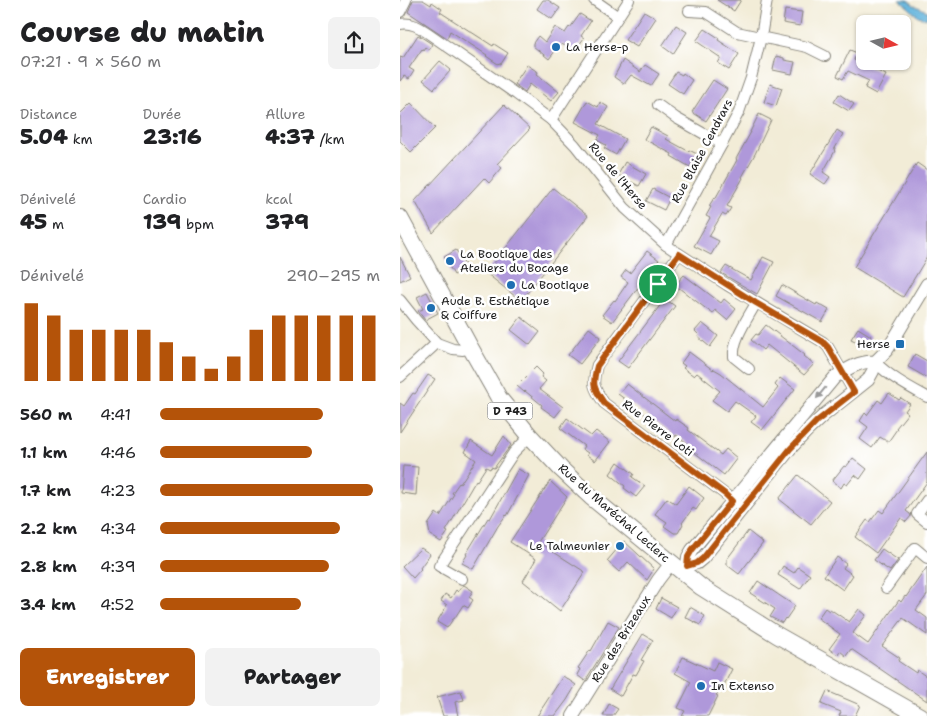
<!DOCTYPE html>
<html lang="fr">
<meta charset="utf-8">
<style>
body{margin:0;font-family:"Shantell Sans",sans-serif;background:#f2f2f2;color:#202124;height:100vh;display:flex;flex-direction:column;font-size:19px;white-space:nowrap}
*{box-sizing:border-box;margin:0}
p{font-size:16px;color:#757577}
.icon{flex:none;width:28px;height:28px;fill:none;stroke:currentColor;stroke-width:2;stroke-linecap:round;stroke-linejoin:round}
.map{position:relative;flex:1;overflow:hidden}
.side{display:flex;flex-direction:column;background:#fff;width:400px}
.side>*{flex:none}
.needle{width:32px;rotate:98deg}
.buttons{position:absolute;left:456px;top:15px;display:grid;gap:10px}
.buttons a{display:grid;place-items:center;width:55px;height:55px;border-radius:8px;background:#fff;box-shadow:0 1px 4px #0004;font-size:25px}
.pin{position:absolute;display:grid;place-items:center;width:42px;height:42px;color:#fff;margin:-21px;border:2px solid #fff;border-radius:50%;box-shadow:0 1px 5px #0007}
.round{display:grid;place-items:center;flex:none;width:52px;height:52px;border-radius:8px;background:#f2f2f2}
.summary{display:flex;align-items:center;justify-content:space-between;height:85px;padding:0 20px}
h1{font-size:28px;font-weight:800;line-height:38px}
.figures{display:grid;grid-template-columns:repeat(3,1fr);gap:8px;height:85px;padding:5px 20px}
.figures div{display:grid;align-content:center}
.figures b{font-size:21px;font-weight:800}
.figures small{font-size:14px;font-weight:400}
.figures p{font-size:14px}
.chart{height:140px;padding:10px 20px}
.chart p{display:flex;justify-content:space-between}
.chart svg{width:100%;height:90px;margin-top:5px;stroke:#b45309;stroke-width:6}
.primary-button{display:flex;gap:10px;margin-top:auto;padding:10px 20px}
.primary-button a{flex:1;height:58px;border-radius:8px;background:#b45309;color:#fff;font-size:20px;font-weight:800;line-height:58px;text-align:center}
.primary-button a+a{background:#f2f2f2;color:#202124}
ul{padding:0 20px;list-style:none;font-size:16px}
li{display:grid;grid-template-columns:80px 60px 1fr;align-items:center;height:38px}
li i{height:12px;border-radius:6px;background:#b45309}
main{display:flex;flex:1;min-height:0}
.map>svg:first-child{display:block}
.water{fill:#60b3dc;stroke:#3e687c}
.building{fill:#af98da}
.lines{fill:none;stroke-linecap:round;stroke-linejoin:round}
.minor-casing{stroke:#87847a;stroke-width:12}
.tertiary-casing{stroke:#87847a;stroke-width:14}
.primary-casing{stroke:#87847a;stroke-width:18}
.minor{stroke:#fff;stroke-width:10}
.tertiary{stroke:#fff;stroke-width:12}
.primary{stroke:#fff;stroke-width:16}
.oneway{fill:#999}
.route-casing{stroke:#fff;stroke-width:10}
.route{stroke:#b45309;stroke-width:6}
.poi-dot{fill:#1f6fb2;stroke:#fff;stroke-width:2}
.labels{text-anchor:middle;stroke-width:5;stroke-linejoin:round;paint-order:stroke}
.shield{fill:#fff;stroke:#606060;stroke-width:1}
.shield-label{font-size:11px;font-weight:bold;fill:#1c1c1c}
.poi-label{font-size:12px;fill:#1c1c1c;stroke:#fff;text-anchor:start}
.street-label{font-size:12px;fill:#1c1c1c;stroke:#fff}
</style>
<main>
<section class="side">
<div class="summary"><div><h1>Course du matin</h1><p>07:21 · 9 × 560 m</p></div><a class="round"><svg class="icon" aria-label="share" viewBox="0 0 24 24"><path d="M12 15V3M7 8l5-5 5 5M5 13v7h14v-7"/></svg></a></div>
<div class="figures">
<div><p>Distance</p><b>5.04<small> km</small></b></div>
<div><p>Durée</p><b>23:16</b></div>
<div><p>Allure</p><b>4:37<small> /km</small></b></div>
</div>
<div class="figures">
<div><p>Dénivelé</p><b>45<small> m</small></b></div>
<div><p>Cardio</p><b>139<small> bpm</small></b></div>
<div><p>kcal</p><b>379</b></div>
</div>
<div class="chart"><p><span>Dénivelé</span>290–295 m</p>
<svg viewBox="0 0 160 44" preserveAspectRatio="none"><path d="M5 44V6M15 44V12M25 44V19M35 44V19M45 44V19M55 44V19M65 44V25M75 44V32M85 44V38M95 44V32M105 44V19M115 44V12M125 44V12M135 44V12M145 44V12M155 44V12"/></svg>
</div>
<ul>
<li><b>560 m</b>4:41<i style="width:74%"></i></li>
<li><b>1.1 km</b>4:46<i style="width:69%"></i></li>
<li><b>1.7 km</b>4:23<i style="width:97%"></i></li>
<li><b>2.2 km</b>4:34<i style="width:82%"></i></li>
<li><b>2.8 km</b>4:39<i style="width:77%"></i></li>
<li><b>3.4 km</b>4:52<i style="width:64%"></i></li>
</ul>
<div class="primary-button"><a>Enregistrer</a><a>Partager</a></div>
</section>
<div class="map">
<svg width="527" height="716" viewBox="0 0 527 716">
<rect width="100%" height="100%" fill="#fff"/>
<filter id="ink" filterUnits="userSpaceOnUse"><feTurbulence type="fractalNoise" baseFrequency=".02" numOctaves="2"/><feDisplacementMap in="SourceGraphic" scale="10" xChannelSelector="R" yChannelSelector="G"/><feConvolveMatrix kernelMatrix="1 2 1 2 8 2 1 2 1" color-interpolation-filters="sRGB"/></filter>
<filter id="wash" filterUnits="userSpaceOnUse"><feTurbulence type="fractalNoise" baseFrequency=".0096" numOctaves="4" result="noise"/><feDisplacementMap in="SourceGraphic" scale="20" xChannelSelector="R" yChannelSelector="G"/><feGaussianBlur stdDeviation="1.12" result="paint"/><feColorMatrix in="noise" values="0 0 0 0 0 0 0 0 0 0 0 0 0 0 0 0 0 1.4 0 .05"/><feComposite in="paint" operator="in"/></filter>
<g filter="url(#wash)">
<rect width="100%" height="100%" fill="#f2ecd7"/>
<polygon class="water" points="500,0 508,0 514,5 527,11 527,19 518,16"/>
<g id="blocks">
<g class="building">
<polygon points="13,0 23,0 31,5 32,2 42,9 40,12 93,46 94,44 108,53 101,64 99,63 98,64 86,56 87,55 50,31 47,38 8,12"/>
<polygon points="143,0 148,0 160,8 152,19 137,9"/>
<polygon points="317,0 341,0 334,11"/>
<polygon points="385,10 402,12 400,26 383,23"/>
<polygon points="244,11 256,18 237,47 225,40"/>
<polygon points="180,14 191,21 181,36 184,38 174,52 162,44 157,51 156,50 149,59 133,46 133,43 138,36 145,42 155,27 165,33 169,27 170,28"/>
<polygon points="276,25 287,32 273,54 262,46"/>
<polygon points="305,29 319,38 318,40 339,54 329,70 318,63 321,58 296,41"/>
<polygon points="18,35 32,44 29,50 25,47 23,50 22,49 9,68 14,71 9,79 4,76 0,81 0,57 3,58"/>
<polygon points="450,50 457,53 454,60 486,75 476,94 465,88 469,81 448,71 443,79 437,76"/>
<polygon points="376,56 384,58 384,60 395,62 392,74 373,70"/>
<polygon points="223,60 240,72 245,65 259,74 251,86 231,75 224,84 214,77"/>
<polygon points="40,61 51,70 34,89 23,80"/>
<polygon points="127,65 138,72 137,74 159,92 151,101 130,84 125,92 114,84"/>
<polygon points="276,72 282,75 283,73 292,80 283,94 268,84"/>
<polygon points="313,80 327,89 306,121 292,112"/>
<polygon points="370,84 382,88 376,106 364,102"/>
<polygon points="439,94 454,104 449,111 434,102"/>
<polygon points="187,101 198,107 200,102 208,107 198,124 225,139 216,155 204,148 206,145 197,140 200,135 175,122"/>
<polygon points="11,103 35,128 11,152 0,141 0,114"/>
<polygon points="104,105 130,129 97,164 102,168 89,183 84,178 33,233 15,201"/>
<polygon points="359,114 371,120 355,154 342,177 343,178 327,206 331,208 326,216 322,214 309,236 319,241 311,255 294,246 310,218 306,216 311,207 309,206 314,198 315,199 337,160 336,159 351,132 350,132"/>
<polygon points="251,127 268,136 266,139 288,151 289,150 297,154 290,167 271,156 272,154 244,139"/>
<polygon points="437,130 443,134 434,150 435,151 423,172 430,177 425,184 410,174"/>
<polygon points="225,162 246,174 239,186 218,175"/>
<polygon points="517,163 527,170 527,257 503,297 454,267"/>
<polygon points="153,188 188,216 121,301 86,273"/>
<polygon points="253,189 270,198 264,210 246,201"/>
<polygon points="56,250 67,268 54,275 44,257"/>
<polygon points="247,251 259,260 212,322 202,315 214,300 215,301 228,282 221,277 226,270 230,273"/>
<polygon points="0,257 10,276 0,281"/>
<polygon points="363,257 374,262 357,294 321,273 326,266 351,280"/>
<polygon points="284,275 321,303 324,299 336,309 327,320 315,310 313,314 275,285"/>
<polygon points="382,285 416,305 417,303 429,310 422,322 376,296"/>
<polygon points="27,292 38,313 25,320 18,311 23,309 17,297"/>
<polygon points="265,299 275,306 228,368 218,361"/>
<polygon points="121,317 140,332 130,345 111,330"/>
<polygon points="302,323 318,336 310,347 298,337 299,335 295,331"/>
<polygon points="366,325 405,355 404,356 414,364 404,375 367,345 363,350 351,340 356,334 358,335"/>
<polygon points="189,328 201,337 180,364 168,355"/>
<polygon points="458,328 471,336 466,345 460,341 459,343 451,339"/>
<polygon points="289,352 313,370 314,369 321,373 363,407 378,388 375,385 380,378 395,389 362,430 351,422 356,416 335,401 327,411 312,400 320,391 297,373 294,376 283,368 285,366 281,363"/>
<polygon points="515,354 527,361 527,378 508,367"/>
<polygon points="136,367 143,374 141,377 146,381 139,389 163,407 155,417 141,407 142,405 125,391 124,392 117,386"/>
<polygon points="28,375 35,379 0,432 0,403 4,406 13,393 15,394"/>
<polygon points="227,384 275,421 276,419 289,428 288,430 321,455 326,449 337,458 324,475 290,449 291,446 276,435 275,437 218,394"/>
<polygon points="489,393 499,400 501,398 510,404 505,411 508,413 496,428 497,429 488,442 480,437 472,448 460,439 468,427 460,421 465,413 467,415 478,400 482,403"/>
<polygon points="167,418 191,436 196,431 210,442 195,461 187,455 188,453 182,449 184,446 160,428"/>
<polygon points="104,436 111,445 94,468 91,467 90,469 86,467 77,481 76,480 46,531 48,532 41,542 30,535 28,525 36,513 40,516 54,494 52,493 59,483 60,484 76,460 65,452 71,441 92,455"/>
<polygon points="527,452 527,482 506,511 510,514 511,516 506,522 501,518 476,553 455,537 467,520 470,522 479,510 483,513"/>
<polygon points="453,458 467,469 460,479 455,475 447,485 444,483 441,488 432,481 444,466 446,467"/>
<polygon points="218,462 234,474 232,477 245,486 236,497 224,488 225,486 210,474"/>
<polygon points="3,466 18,467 16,495 1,493"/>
<polygon points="118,469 129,475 107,516 106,515 98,526 73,569 62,563 67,555 66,554 88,518 90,519"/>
<polygon points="398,475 430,501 411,524 379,499"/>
<polygon points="150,481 167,497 138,542 185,572 160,611 123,581 136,559 110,542"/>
<polygon points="289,486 304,498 296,510 293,508 282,523 283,524 278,533 274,533 264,526 267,522 255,514 267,498 276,504"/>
<polygon points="348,531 363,543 339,574 327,565 327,559"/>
<polygon points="224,541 254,569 247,580 228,562 219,572 207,561"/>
<polygon points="21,548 30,554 20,568 21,569 13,578 2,566"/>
<polygon points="482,549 498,560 490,571 474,560"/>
<polygon points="437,557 446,564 443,568 453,575 443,590 424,576"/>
<polygon points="383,566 394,573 398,567 410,575 400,589 378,575"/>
<polygon points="527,567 527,595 516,610 527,618 527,635 503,618 482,646 500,658 498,661 516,673 517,670 527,677 527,701 451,649 446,656 440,651 438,655 429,649 440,634 418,618 425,608 429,611 430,609 449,622 459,609 466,615 453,633 468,644 499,600 501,602 505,596 506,597"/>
<polygon points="358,581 395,606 386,619 385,618 382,623 370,617 375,609 350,593"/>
<polygon points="64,585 73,591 69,597 73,600 68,608 63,605 54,619 53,619 47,628 37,622 47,605 41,601 45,594 51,598 56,590 58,592 62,586"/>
<polygon points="261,598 277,607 271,618 256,609"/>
<polygon points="290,607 305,616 300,625 285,617"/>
<polygon points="208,621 219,627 185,681 177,675 180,669 178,668 190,650 191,651"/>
<polygon points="243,634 253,640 241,660 244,661 236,675 233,674 221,696 210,689"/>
<polygon points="283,657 313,671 317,662 332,669 323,687 316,695 318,696 308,716 282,716 285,711 278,708 291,682 275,673"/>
<polygon points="163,676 176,685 167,700 155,716 137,716"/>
<polygon points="61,691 64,700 55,702 58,716 43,716 37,697"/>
<polygon points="427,691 460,705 455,716 439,716 441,712 421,704"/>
<polygon points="209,704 218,709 213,716 203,716"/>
</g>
</g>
</g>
<g filter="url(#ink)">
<use href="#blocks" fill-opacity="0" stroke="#87847a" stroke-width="1"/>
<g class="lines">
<g class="minor-casing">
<g id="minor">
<polyline points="194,0 217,16"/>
<polyline points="289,11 306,12 337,32 407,47 425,56"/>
<polyline points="0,12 6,0"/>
<path d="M0,24C11,22 19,27 28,33L116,94L151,120L175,145L225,208L266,245L327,285L423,342L428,347L454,392"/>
<polyline points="258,105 276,118 322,144"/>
<polyline points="151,120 229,0"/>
<polyline points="266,245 322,144 339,112 351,78 361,37 367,0"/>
<path d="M279,254L197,365C192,385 193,387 204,403L338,504"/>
<polyline points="0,300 16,320 37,343 53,349 63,350 70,347"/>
<path d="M475,362C490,377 509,387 527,397"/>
<path d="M349,369L334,357C332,340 348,318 356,303"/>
<polyline points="0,377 37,343"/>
<polyline points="527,500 517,514 527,522"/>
<polyline points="62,579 39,566 114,452 130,436"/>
<polyline points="486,588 515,548 527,558"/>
</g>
</g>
<g class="tertiary-casing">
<g id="tertiary">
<path d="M287,565L288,557L292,550L435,377C447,369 461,360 475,362"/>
<polyline points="281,571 287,565 297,563 303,558 390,449 406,432 424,415 468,380 473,371 475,362 487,350 494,339 527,284"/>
<polyline points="173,716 258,580 271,563"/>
</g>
</g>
<g class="primary-casing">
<polyline id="primary" points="0,218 70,347 99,398 130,436 161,469 191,497 301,587 377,635 520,716"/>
</g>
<use href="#minor" class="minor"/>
<use href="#tertiary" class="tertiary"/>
<use href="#primary" class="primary"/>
</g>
<defs><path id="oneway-solid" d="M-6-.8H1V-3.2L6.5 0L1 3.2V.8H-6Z" transform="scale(1.25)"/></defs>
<use class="oneway" href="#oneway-solid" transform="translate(421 393) rotate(129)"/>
</g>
<g class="lines" filter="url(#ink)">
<g class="route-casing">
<path id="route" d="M279,254L356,303L423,342L428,347L454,392L417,421L390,449L303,558L297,563L287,566L288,557L292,550L332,501L325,494L204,403C193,387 192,385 197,366Z"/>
</g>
<use href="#route" class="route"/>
</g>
<g class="poi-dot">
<circle cx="156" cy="47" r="5"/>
<circle cx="50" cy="261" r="5"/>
<circle cx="111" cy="285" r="5"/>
<circle cx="31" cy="308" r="5"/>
<rect x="495" y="339" width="10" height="10" rx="2.5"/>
<circle cx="220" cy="546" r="5"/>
<circle cx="301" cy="686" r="5"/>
</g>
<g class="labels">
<rect class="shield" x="87.5" y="402.5" width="45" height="17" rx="4"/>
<g class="shield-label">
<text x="110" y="415">D 743</text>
</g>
<g class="poi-label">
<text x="166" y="51">La Herse-p</text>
<text x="60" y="258">La Bootique des<tspan x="60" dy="14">Ateliers du Bocage</tspan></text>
<text x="121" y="289">La Bootique</text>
<text x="41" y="305">Aude B. Esthétique<tspan x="41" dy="14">&amp; Coiffure</tspan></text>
<text x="490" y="348" text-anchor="end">Herse</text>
<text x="210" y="550" text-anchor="end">Le Talmeunier</text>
<text x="311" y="690">In Extenso</text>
</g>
<g class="street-label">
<text transform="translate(302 151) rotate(-62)" y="4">Rue Blaise Cendrars</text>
<text transform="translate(218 176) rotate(50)" y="4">Rue de l'Herse</text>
<text transform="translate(258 428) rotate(37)" y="4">Rue Pierre Loti</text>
<text transform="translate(214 513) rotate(41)" y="4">Rue du Maréchal Leclerc</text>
<text transform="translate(221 639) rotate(-58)" y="4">Rue des Brizeaux</text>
</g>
</g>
</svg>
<div class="buttons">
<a><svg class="needle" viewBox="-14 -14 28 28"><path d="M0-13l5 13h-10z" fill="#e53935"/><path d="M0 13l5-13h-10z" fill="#757577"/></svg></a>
</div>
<div class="pin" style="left:258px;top:284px;background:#1e9e55"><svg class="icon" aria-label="arrive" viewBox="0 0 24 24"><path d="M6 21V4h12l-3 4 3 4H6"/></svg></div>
</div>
</main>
